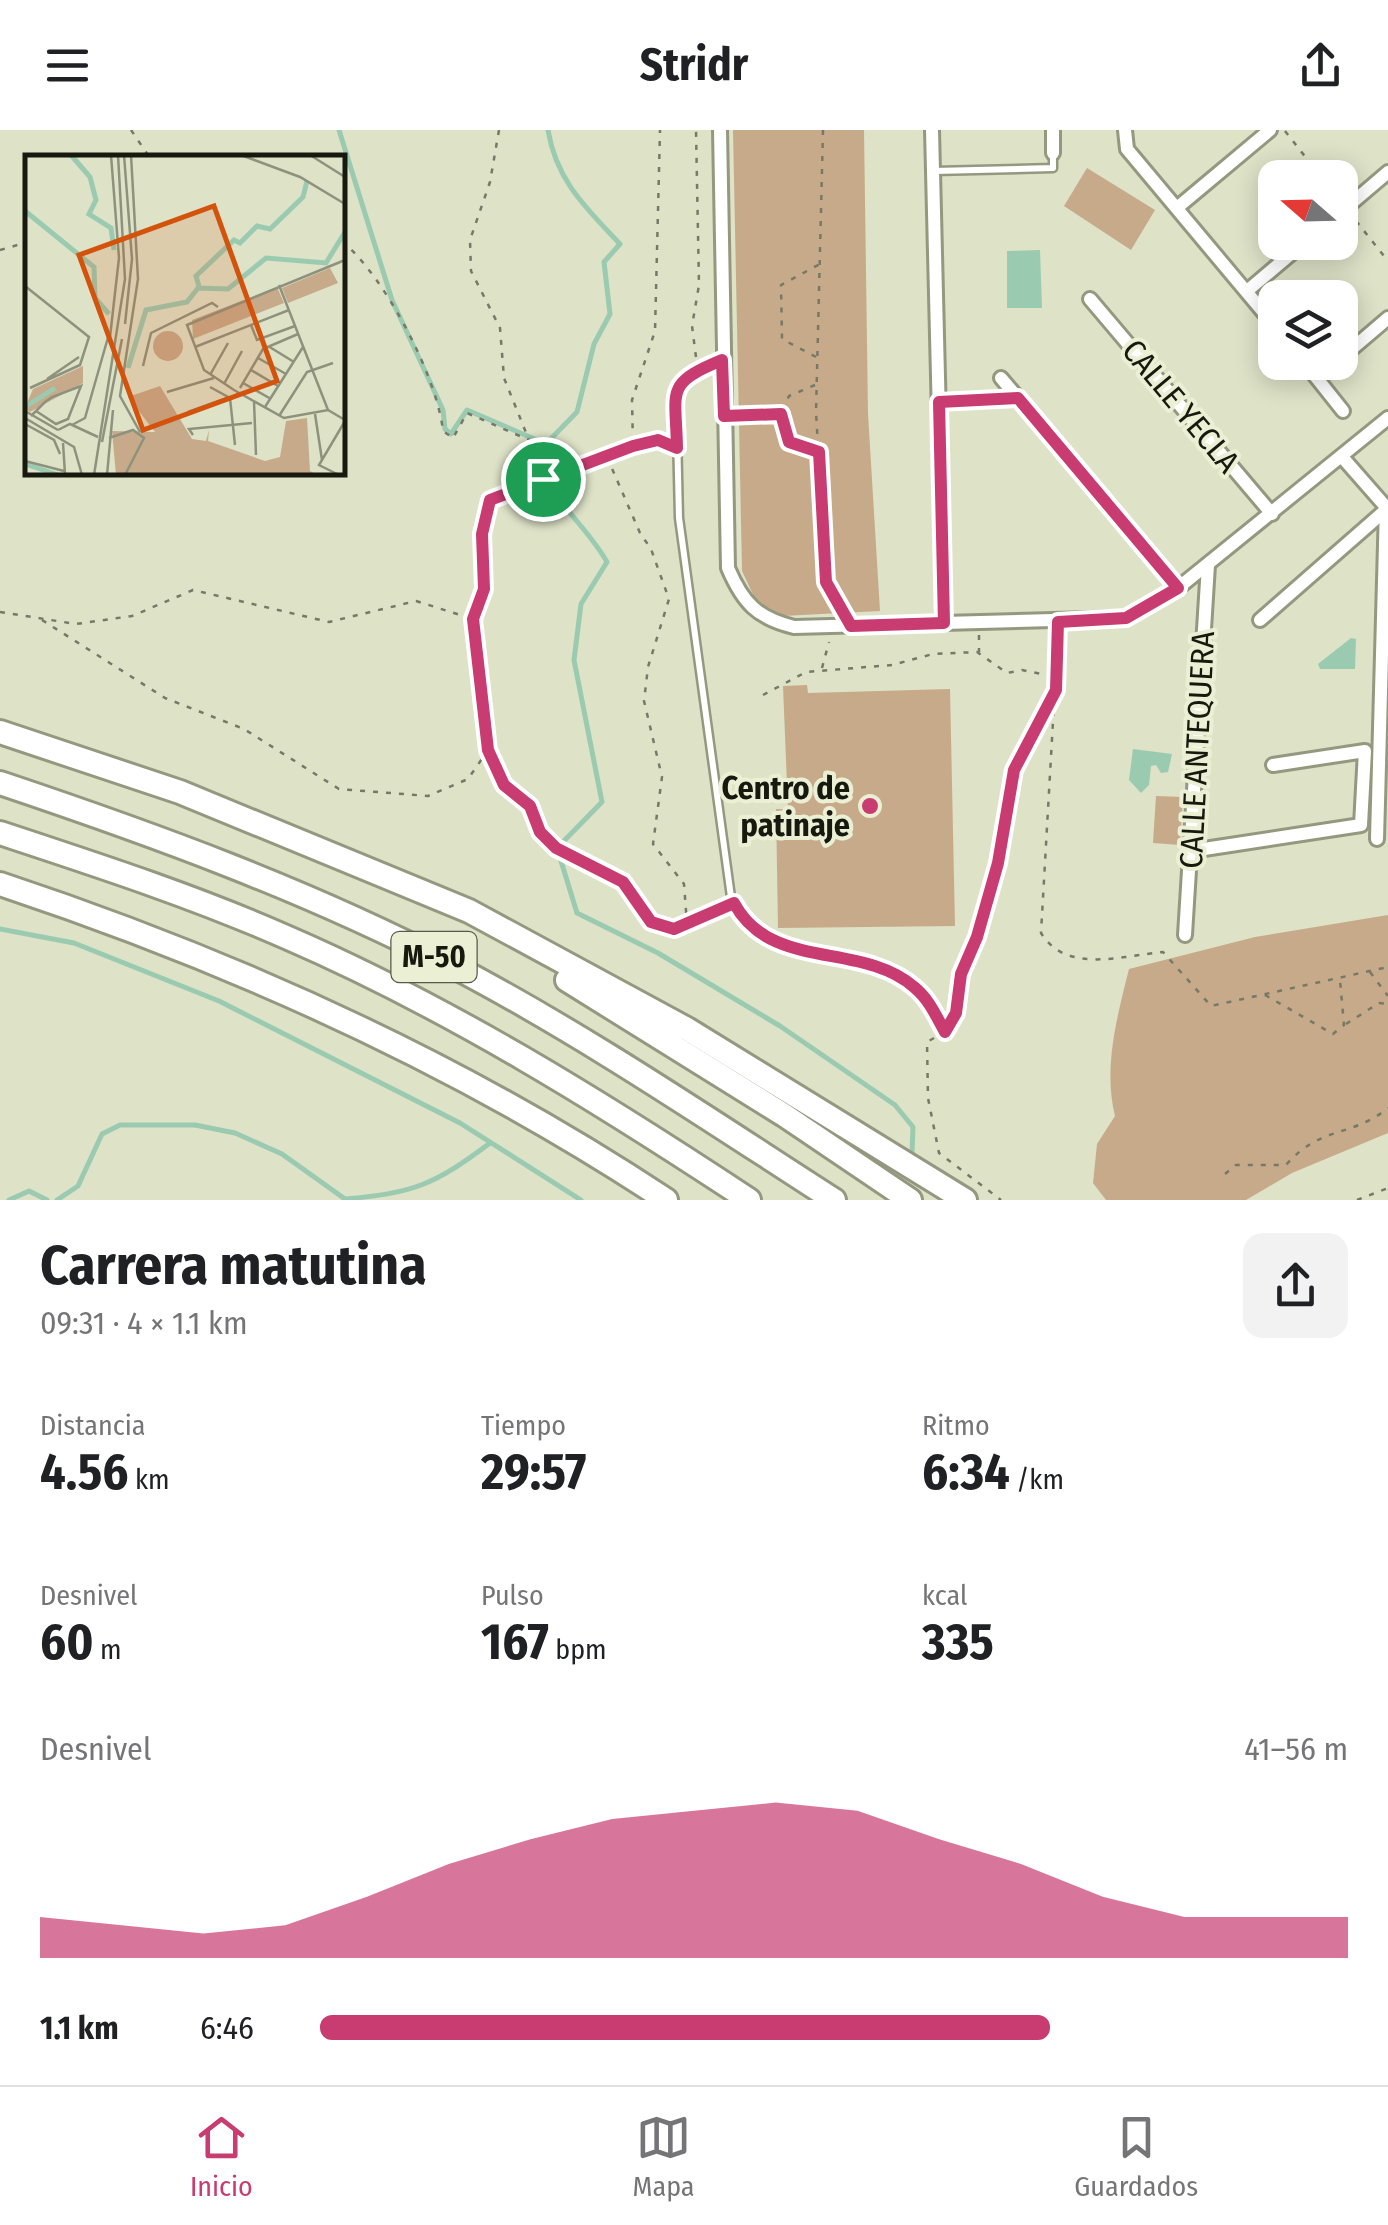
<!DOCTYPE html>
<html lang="es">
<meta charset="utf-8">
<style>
body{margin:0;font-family:"Fira Sans Condensed",sans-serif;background:#f2f2f2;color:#202124;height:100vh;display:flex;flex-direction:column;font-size:38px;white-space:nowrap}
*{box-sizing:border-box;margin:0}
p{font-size:32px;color:#757577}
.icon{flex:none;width:55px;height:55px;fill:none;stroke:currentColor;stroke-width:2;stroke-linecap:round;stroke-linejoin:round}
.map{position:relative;height:1070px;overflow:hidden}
.details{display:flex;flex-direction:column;background:#fff;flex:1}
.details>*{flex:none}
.needle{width:65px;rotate:290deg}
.fabs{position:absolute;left:1258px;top:30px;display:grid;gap:20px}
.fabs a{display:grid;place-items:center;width:100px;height:100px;border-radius:20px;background:#fff;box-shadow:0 5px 25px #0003;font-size:50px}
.pin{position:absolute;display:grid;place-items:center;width:85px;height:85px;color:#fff;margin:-42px;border:5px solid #fff;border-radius:50%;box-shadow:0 2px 10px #0007}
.round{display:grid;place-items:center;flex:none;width:105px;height:105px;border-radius:20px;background:#f2f2f2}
.headline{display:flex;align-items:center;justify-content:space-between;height:170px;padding:0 40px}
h1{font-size:55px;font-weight:700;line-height:75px}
.metrics{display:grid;grid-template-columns:repeat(3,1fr);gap:15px;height:170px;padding:10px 40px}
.metrics div{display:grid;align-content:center}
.metrics b{font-size:50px;font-weight:700}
.metrics small{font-size:28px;font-weight:400}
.metrics p{font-size:28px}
.chart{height:280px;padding:20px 40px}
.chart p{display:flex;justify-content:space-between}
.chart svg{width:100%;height:180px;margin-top:10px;fill:#c83c71;opacity:.7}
ul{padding:0 40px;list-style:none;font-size:32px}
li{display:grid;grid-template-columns:160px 120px 1fr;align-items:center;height:75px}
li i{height:25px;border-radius:12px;background:#c83c71}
header{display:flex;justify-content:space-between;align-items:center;height:130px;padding:0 40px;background:#fff;font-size:45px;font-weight:700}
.tabs{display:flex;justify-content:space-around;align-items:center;height:140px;border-top:2px solid #e0e0e0;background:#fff;font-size:28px;color:#757577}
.tabs a{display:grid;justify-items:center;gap:5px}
.tabs .on{color:#c83c71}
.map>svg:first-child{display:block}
.green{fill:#c7aa8a}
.water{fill:#9acbb1}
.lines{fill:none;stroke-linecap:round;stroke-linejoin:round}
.stream{stroke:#9acbb1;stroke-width:5}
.service-casing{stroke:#94987f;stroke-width:11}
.minor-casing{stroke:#94987f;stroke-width:18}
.trunk-casing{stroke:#94987f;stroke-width:28}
.motorway-casing{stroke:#94987f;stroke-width:28}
.path{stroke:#767967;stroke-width:2.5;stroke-dasharray:5 8;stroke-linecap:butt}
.service{stroke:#fff;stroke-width:6}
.minor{stroke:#fff;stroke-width:12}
.trunk{stroke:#fff;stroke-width:22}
.motorway{stroke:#fff;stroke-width:22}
.route-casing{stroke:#fff;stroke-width:20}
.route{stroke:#c83c71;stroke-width:12}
.poi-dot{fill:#c83c71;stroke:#ebf0d4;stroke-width:4}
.labels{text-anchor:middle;stroke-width:8;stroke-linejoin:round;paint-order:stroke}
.shield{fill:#ebf0d4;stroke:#575a4a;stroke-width:2.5}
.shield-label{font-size:30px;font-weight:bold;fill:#17190f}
.street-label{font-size:32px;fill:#17190f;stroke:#ebf0d4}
.poi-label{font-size:32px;font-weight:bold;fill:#17190f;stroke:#ebf0d4;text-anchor:end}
.inset-river{fill:none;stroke:#9acbb1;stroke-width:5}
.inset-road{fill:none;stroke:#8e927d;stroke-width:2.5}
.view{fill:#d3530c;fill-opacity:0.15;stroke:#d3530c;stroke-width:5}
.inset-edge{fill:none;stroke:#17190f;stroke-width:5}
</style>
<header><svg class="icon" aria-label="menu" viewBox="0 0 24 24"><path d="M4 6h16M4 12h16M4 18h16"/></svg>Stridr<svg class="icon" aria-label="share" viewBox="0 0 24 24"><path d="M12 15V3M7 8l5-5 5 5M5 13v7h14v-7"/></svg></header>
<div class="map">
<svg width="1388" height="1070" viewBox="0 0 1388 1070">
<rect width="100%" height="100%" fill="#dee2c7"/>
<g class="green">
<polygon points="733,0 864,0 868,284 880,481 783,486 757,473 742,441"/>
<polygon points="1087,38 1155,80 1131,120 1064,76"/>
<polygon points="807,555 808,563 950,559 955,796 778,798 776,679 788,679 783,556"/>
<polygon points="1156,666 1183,667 1180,715 1153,713"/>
<path d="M1388,785V1003L1292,1043L1246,1070H1106L1093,1053L1097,1014L1115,986C1103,938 1117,887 1129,839L1255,807Z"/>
</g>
<g class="water">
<polygon points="1040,120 1042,178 1007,178 1007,121"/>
<polygon points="1351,508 1356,509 1355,539 1320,539 1318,534"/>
<polygon points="1133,619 1172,624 1168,642 1161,643 1156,635 1151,636 1149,655 1141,663 1129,650"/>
</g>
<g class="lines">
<g class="stream">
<polyline points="339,0 392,170 443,280 445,299 451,304 467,280 546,314"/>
<path d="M548,0C556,50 586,78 620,114L604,132L610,184L594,214L577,282L537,323C547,368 585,393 607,432L581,474L574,530L602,672L557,718L577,783L658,823L780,896L895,975L913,997L912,1023"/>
<polyline points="0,799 74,813 219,871 460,993 581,1070"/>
<polyline points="9,1070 29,1061 47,1070"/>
<path d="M57,1070L78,1056L102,1004L120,995H195L235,1003L282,1024L345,1069C414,1063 434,1055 490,1013"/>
</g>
<g class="service-casing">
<g id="service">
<polyline points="934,41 1053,38 1053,25"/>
<path d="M722,230L685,245L676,259L679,388L731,767C774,846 857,807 915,857C929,869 936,886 945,902"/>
<polyline points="940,271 1017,267"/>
</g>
</g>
<g class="minor-casing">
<g id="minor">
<path d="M720,0L728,438C743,473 757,488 794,497L1127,488L1178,458L1388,288"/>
<polyline points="932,0 944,493"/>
<polyline points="1053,0 1053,23"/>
<polyline points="1125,0 1127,19 1275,196"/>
<polyline points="1178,77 1270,0"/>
<polyline points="1340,83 1388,42"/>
<polyline points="1247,161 1305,112"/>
<polyline points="1090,169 1272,384"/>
<polyline points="1340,229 1388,188"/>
<polyline points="1304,232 1343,281"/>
<polyline points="1001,248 1178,458"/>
<polyline points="1317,248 1335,232"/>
<polyline points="1343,328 1386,377 1377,709"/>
<polyline points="1260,490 1388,378"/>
<polyline points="1191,721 1361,695 1365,621 1273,635"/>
<polyline points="1185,805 1208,435"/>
</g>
</g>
<g class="trunk-casing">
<g id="trunk">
<polyline points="0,602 180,662 469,781 687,899 965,1070"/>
<path d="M0,754C235,832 459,933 666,1070"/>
<polyline points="567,850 784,985 910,1070"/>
</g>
</g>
<g class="motorway-casing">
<g id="motorway">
<path d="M0,653C155,705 306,760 451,835C583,904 708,989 834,1070"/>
<path d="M0,703C97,735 193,766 286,807C448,877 602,973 749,1070"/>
</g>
</g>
<g class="path">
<polyline points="131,0 150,28"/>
<polyline points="499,0 490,52 470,110 471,141 500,198 504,248 529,310"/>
<polyline points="823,0 816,282 826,452 842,479"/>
<polyline points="1285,1 1322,48"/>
<polyline points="1356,91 1388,131"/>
<path d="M342,111C385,147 437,246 443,301L453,308L467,283L529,310L530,331L542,348"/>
<polyline points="0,120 28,112"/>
<polyline points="696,227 692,196 699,155 696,0"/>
<polyline points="816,227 782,209 781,155 820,134"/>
<polyline points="815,255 789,266 781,284 789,313 817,321"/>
<polyline points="738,285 780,284"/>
<polyline points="633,316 658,310 667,313"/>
<polyline points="607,327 640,403 651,419 669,469 648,537 644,571 662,647 653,714 684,754 687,794"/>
<path d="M0,482L76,494L132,486L193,460L329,492L416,471L473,489C487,450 481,410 490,370L633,316L632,270L655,201L660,0"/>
<polyline points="42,490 165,568 244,599 339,659 428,666 468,649 488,620 473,490"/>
<path d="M1058,503L1041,803C1066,844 1121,826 1163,822L1211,876L1388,837"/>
<polyline points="979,505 979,522"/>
<polyline points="822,538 829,512"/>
<polyline points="763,565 806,542 892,535 933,524 977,522 1007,543 1022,540 1056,547"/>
<polyline points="489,621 504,655 535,683 540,702 557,718 623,752 651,792 674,799 726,777"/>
<polyline points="1370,842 1388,866"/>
<polyline points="1265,865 1333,904 1344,895 1340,850"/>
<polyline points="953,889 961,844 977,807 998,733 1014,641 1055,561"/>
<polyline points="1346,894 1379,873 1388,874"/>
<polyline points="934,908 927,912 928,968 939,1023 1001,1070"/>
<path d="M1225,1044L1236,1035H1286C1321,995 1351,1008 1388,978"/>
<polyline points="1357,1070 1388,1058"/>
</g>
<use href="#service" class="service"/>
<use href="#minor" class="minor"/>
<use href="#trunk" class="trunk"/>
<use href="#motorway" class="motorway"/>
</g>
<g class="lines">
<g class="route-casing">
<path id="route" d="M722,230L724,286L781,284L789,312L819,322L826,452L851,496L944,493L939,272L1018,268L1178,458L1126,488L1058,492L1056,560L1014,640L998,733L977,807L961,844L956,883L945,902C936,886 929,869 914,857C861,811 771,842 734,773L674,799L651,792L623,752L556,718L540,702L530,676L504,655L488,620L473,489L484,459L482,404L490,370L633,316L658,310L677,318C676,260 664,254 722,230Z"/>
</g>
<use href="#route" class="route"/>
</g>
<circle class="poi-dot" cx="870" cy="676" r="10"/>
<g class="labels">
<rect class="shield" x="391.5" y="802" width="85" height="50" rx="8"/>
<g class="shield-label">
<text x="434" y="837">M-50</text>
</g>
<g class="street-label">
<text transform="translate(1181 276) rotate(50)" y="11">CALLE YECLA</text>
<text transform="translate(1197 620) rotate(-87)" y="11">CALLE ANTEQUERA</text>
</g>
<g class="poi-label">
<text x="850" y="669">Centro de<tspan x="850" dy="37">patinaje</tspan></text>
</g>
</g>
<g transform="translate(25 25)">
<rect width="320" height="320" fill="#dee2c7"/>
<path d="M305,113L313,128L263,148L257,133ZM252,132L259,148L168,184L167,165ZM128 191a15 15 0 1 1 30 0a15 15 0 1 1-30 0ZM58,211V228L5,257L0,253L8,234ZM135,231L167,284L181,286L184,275L183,286L240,306L255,302L261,266L282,263L285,316L293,320H91L87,276L130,277L103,242Z" fill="#c7aa8a"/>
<path class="inset-river" d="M46,0L65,22L71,45L64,59L86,73L89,95M0,56L69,112L70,143L84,159M174,132L171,121L209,85L215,88L232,71L245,74L278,42L282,26M103,213L121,155L162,147L173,133L203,134L241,103L301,108L320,77M0,252L30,233M0,309L33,320"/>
<path class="inset-road" d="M99,0L107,104L100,169M106,0L113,124L95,241L115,277M216,0L275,22L320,49M285,0L320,22M320,105L162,170L179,215L209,235L259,263L303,255L320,265M254,130L303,255M0,131L64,182L55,210L5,233M226,170L232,185L270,171M85,182L94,103L86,0M243,191L269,207M170,192L264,155M233,203L261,219M118,211L126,178L187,148L193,152M226,215L253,231M185,220L203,188M22,224L54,202M218,228L246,244M199,229L217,196M185,232L205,243L210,290M215,233L238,194L273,179M142,237L189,223M229,246L231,300M240,252L278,192M0,256L33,275M163,257L202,243M290,259L297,305M6,261L20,247L27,242L56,231L43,264L31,269L11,256M254,261L282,217L308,208M0,263L49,292L57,320M0,269L29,285L35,299M47,270L60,263L84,179M33,275L45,269L73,282M168,280L164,274L227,268M84,283L108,275L119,283L100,320M77,287L97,184M38,288L40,319M0,306L39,316M69,320L100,124L93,0M82,320L88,255M314,320L294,310L320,266"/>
<path class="view" d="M189,51L252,226L118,275L54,100Z"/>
<rect width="320" height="320" class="inset-edge"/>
</g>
</svg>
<div class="fabs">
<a><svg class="needle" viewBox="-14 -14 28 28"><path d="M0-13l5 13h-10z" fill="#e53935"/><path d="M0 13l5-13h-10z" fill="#757577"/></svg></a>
<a><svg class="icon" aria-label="layers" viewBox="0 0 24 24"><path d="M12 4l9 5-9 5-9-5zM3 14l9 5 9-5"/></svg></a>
</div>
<div class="pin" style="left:543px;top:349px;background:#1e9e55"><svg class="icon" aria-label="arrive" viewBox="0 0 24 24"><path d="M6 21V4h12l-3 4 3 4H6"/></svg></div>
</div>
<section class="details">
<div class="headline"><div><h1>Carrera matutina</h1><p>09:31 · 4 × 1.1 km</p></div><a class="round"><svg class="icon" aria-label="share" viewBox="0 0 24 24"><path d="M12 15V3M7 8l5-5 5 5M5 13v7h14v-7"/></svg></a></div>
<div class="metrics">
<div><p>Distancia</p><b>4.56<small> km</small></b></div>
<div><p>Tiempo</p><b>29:57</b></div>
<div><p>Ritmo</p><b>6:34<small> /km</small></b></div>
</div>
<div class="metrics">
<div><p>Desnivel</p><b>60<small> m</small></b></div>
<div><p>Pulso</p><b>167<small> bpm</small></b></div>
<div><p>kcal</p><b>335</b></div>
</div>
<div class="chart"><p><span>Desnivel</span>41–56 m</p>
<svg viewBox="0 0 160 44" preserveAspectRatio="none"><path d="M0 44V34L10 36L20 38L30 36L40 29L50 21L60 15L70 10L80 8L90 6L100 8L110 15L120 21L130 29L140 34L150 34L160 34V44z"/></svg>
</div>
<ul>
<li><b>1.1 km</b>6:46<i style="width:71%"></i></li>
</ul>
</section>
<nav class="tabs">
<a class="on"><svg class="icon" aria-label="home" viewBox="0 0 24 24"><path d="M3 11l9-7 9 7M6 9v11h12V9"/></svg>Inicio</a>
<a><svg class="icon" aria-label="map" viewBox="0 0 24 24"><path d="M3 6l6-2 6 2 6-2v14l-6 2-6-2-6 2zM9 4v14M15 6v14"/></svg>Mapa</a>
<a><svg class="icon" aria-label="saved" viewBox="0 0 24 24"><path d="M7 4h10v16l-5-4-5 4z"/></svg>Guardados</a>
</nav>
